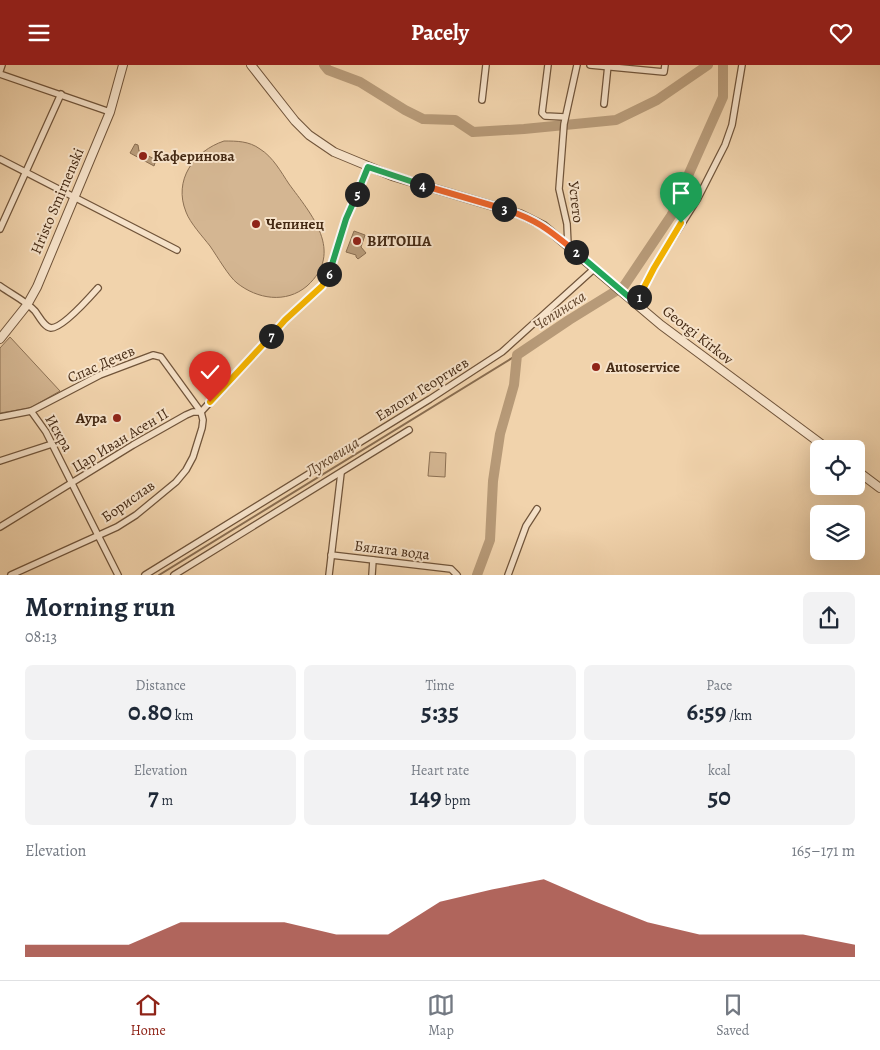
<!DOCTYPE html>
<meta charset="utf-8">
<style>
body{margin:0;font-family:Alegreya,serif;background:#f2f2f3;color:#1f2937;height:100vh;display:flex;flex-direction:column;font-size:19px;white-space:nowrap}
*{box-sizing:border-box;margin:0}
p{font-size:16px;color:#747a83}
.icon{flex:none;width:28px;height:28px;fill:none;stroke:currentColor;stroke-width:2;stroke-linecap:round;stroke-linejoin:round}
.map{position:relative;height:510px;overflow:hidden}
.drawer{display:flex;flex-direction:column;background:#fff;flex:1}
.drawer>*{flex:none}
.buttons{position:absolute;left:810px;top:375px;display:grid;gap:10px}
.buttons a{display:grid;place-items:center;width:55px;height:55px;border-radius:8px;background:#fff;box-shadow:0 5px 20px #0002;font-size:25px}
.pin{position:absolute;display:grid;place-items:center;width:42px;height:42px;color:#fff;margin:-51px -21px;border-radius:50% 50% 50% 0;rotate:-45deg;box-shadow:0 0 5px #0007}
.pin .icon{rotate:45deg}
.km{position:absolute;width:25px;height:25px;margin:-12px;border-radius:50%;background:#222;color:#fff;font-size:14px;line-height:25px;text-align:center}
.round{display:grid;place-items:center;flex:none;width:52px;height:52px;border-radius:8px;background:#f2f2f3}
.summary{display:flex;align-items:center;justify-content:space-between;height:85px;padding:0 25px}
h1{font-size:28px;font-weight:700;line-height:38px}
.stats{display:grid;grid-template-columns:repeat(3,1fr);gap:8px;height:85px;padding:5px 25px}
.stats div{display:grid;align-content:center;border-radius:8px;background:#f2f2f3;text-align:center}
.stats b{font-size:25px;font-weight:700}
.stats small{font-size:14px;font-weight:400}
.stats p{font-size:14px}
.chart{height:140px;padding:10px 25px}
.chart p{display:flex;justify-content:space-between}
.chart svg{width:100%;height:90px;margin-top:5px;fill:#8f2418;opacity:.7}
header{display:flex;justify-content:space-between;align-items:center;height:65px;padding:0 25px;background:#8f2418;color:#fff;font-size:22px;font-weight:700}
.tab-bar{display:flex;justify-content:space-around;align-items:center;height:70px;border-top:1px solid #e0e1e3;background:#fff;font-size:14px;color:#747a83}
.tab-bar a{display:grid;justify-items:center;gap:2px}
.tab-bar .current{color:#8f2418}
.map>svg:first-child{display:block}
.green{fill:#d4b692;stroke:#8c7053}
.water{fill:#b79a78;stroke:#896d50}
.lines{fill:none;stroke-linecap:round;stroke-linejoin:round}
.stream{stroke:#896d50;stroke-width:2}
.river{stroke:#b79a78;stroke-width:10}
.minor-casing{stroke:#70543a;stroke-width:8}
.tertiary-casing{stroke:#70543a;stroke-width:10}
.minor{stroke:#f6e2c9;stroke-width:5.5}
.tertiary{stroke:#f6e2c9;stroke-width:8}
.split-1-casing{stroke:#fff;stroke-width:10}
.split-2-casing{stroke:#fff;stroke-width:10}
.split-3-casing{stroke:#fff;stroke-width:10}
.split-4-casing{stroke:#fff;stroke-width:10}
.split-5-casing{stroke:#fff;stroke-width:10}
.split-6-casing{stroke:#fff;stroke-width:10}
.split-7-casing{stroke:#fff;stroke-width:10}
.split-8-casing{stroke:#fff;stroke-width:10}
.split-1{stroke:#f5b400;stroke-width:6}
.split-2{stroke:#22a559;stroke-width:6}
.split-3{stroke:#f0652b;stroke-width:6}
.split-4{stroke:#f0652b;stroke-width:6}
.split-5{stroke:#22a559;stroke-width:6}
.split-6{stroke:#22a559;stroke-width:6}
.split-7{stroke:#f5b400;stroke-width:6}
.split-8{stroke:#f5b400;stroke-width:6}
.poi-dot{fill:#8f2418;stroke:#f6e2c9;stroke-width:2}
.labels{text-anchor:middle;stroke-width:4;stroke-linejoin:round;paint-order:stroke}
.poi-label{font-size:15px;font-weight:bold;fill:#452a14;stroke:#f6e2c9;text-anchor:start}
.street-label{font-size:15px;fill:#452a14;stroke:#f6e2c9}
.water-label{font-size:16px;font-style:italic;fill:#62462d;stroke:#f6e2c9}
</style>
<header><svg class="icon" aria-label="menu" viewBox="0 0 24 24"><path d="M4 6h16M4 12h16M4 18h16"/></svg>Pacely<svg class="icon" aria-label="heart" viewBox="0 0 24 24"><path d="M12 20l-8-8c-3-5 5-10 8-4 3-6 11-1 8 4z"/></svg></header>
<div class="map">
<svg width="880" height="510" viewBox="0 0 880 510">
<rect width="100%" height="100%" fill="#f1d3ac"/>
<filter id="stains"><feTurbulence type="fractalNoise" baseFrequency=".004" numOctaves="4"/><feColorMatrix values="0 0 0 0 .2 0 0 0 0 .09 0 0 0 0 .02 0 0 0 .5 -.17"/></filter>
<radialGradient id="worn" r=".72"><stop offset=".6" stop-color="#630" stop-opacity="0"/><stop offset="1" stop-color="#630" stop-opacity=".3"/></radialGradient>
<g class="green">
<path d="M224,76C237,76 249,76 260,84C273,92 281,107 289,119C311,149 345,187 307,221C286,239 257,234 237,218C229,212 217,191 210,181C203,172 190,158 186,147C173,115 194,86 224,76Z"/>
<polygon points="10,272 60,326 30,343 0,348 0,283"/>
<polygon points="430,387 446,388 445,412 428,411"/>
</g>
<g class="water">
<polygon points="135,79 138,80 139,86 156,95 154,101 130,88"/>
<polygon points="354,166 365,170 361,182 366,188 358,194 356,192 356,190 346,187"/>
</g>
<g class="lines">
<polyline class="stream" points="159,510 517,290"/>
<g class="river">
<polyline points="324,0 328,5 360,17 405,45 423,54 455,55 473,67 524,64 616,55 657,35 708,0"/>
<polyline points="477,510 490,475 493,416 500,369 514,320 517,290 569,255 624,221 671,151 684,128 687,113 723,32 723,0"/>
</g>
<g class="minor-casing">
<g id="minor">
<polyline points="548,0 542,48 545,51 565,52"/>
<polyline points="590,0 664,7 665,0"/>
<polyline points="0,6 2,0"/>
<polyline points="0,9 110,47"/>
<polyline points="482,35 486,0"/>
<polyline points="604,39 608,0"/>
<polyline points="0,94 177,185"/>
<polyline points="0,164 61,29"/>
<polyline points="568,180 567,159 559,124 564,59 577,0"/>
<path d="M0,221C11,229 26,236 35,246C39,251 44,262 51,263C63,263 90,232 98,223"/>
<polyline points="636,238 654,203 698,133 725,80 732,60 742,0"/>
<polyline points="31,346 46,367 118,510"/>
<polyline points="0,352 31,346 100,310 153,290 161,292 201,347 203,355 202,363 193,392 186,405 176,417 136,450 117,462 11,510"/>
<polyline points="0,396 52,379"/>
<polyline points="0,462 133,380 186,350 193,347 201,347 285,255 326,217 346,154 368,102"/>
<polyline points="331,490 451,504 457,510"/>
<polyline points="145,510 430,334 502,287 595,203"/>
<polyline points="174,510 409,365"/>
<polyline points="329,510 341,408"/>
<polyline points="372,510 373,495"/>
<polyline points="508,510 526,461 537,444"/>
</g>
</g>
<g class="tertiary-casing">
<g id="tertiary">
<polyline points="251,0 295,56 309,70 334,87 392,111 520,149 544,161 661,260 828,384"/>
<polyline points="0,274 27,240 37,222 110,47 123,0"/>
<polyline points="856,405 880,423"/>
</g>
</g>
<use href="#minor" class="minor"/>
<use href="#tertiary" class="tertiary"/>
</g>
<g class="lines">
<g class="split-1-casing">
<polyline id="split-1" points="639,232 654,203 681,158"/>
</g>
<g class="split-2-casing">
<polyline id="split-2" points="576,187 636,238 639,232"/>
</g>
<g class="split-3-casing">
<path id="split-3" d="M504,144C538,155 549,165 576,187"/>
</g>
<g class="split-4-casing">
<polyline id="split-4" points="422,120 504,144"/>
</g>
<g class="split-5-casing">
<polyline id="split-5" points="357,129 368,102 422,120"/>
</g>
<g class="split-6-casing">
<polyline id="split-6" points="329,209 346,154 357,129"/>
</g>
<g class="split-7-casing">
<polyline id="split-7" points="271,271 285,255 322,221 329,209"/>
</g>
<g class="split-8-casing">
<polyline id="split-8" points="210,337 271,271"/>
</g>
<use href="#split-1" class="split-1"/>
<use href="#split-2" class="split-2"/>
<use href="#split-3" class="split-3"/>
<use href="#split-4" class="split-4"/>
<use href="#split-5" class="split-5"/>
<use href="#split-6" class="split-6"/>
<use href="#split-7" class="split-7"/>
<use href="#split-8" class="split-8"/>
</g>
<g class="poi-dot">
<circle cx="143" cy="91" r="5"/>
<circle cx="256" cy="159" r="5"/>
<circle cx="357" cy="176" r="5"/>
<circle cx="596" cy="302" r="5"/>
<circle cx="117" cy="353" r="5"/>
</g>
<g class="labels">
<g class="poi-label">
<text x="153" y="96">Каферинова</text>
<text x="266" y="164">Чепинец</text>
<text x="367" y="181">ВИТОША</text>
<text x="606" y="307">Autoservice</text>
<text x="107" y="358" text-anchor="end">Аура</text>
</g>
<g class="street-label">
<text transform="translate(57 136) rotate(-67)" y="5">Hristo Smirnenski</text>
<text transform="translate(576 137) rotate(83)" y="5">Устето</text>
<text transform="translate(698 270) rotate(38)" y="5">Georgi Kirkov</text>
<text transform="translate(101 299) rotate(-24)" y="5">Спас Дечев</text>
<text transform="translate(422 324) rotate(-32)" y="5">Евлоги Георгиев</text>
<text transform="translate(59 368) rotate(60)" y="5">Искра</text>
<text transform="translate(120 375) rotate(-31)" y="5">Цар Иван Асен II</text>
<text transform="translate(128 436) rotate(-35)" y="5">Борислав</text>
<text transform="translate(392 485) rotate(7)" y="5">Бялата вода</text>
</g>
<g class="water-label">
<text transform="translate(559 245) rotate(-33)" y="6">Чепинска</text>
<text transform="translate(332 391) rotate(-32)" y="6">Луковица</text>
</g>
</g>
<rect width="100%" height="100%" filter="url(#stains)"/>
<rect width="100%" height="100%" fill="url(#worn)"/>
</svg>
<div class="buttons">
<a><svg class="icon" aria-label="locate" viewBox="0 0 24 24"><circle cx="12" cy="12" r="6"/><path d="M12 2v4M12 18v4M2 12h4M18 12h4"/></svg></a>
<a><svg class="icon" aria-label="layers" viewBox="0 0 24 24"><path d="M12 4l9 5-9 5-9-5zM3 14l9 5 9-5"/></svg></a>
</div>
<div class="pin" style="left:681px;top:158px;background:#1e9e55"><svg class="icon" aria-label="arrive" viewBox="0 0 24 24"><path d="M6 21V4h12l-3 4 3 4H6"/></svg></div>
<div class="pin" style="left:210px;top:337px;background:#d93025"><svg class="icon" aria-label="check" viewBox="0 0 24 24"><path d="M5 12l5 5 9-10"/></svg></div>
<b class="km" style="left:639px;top:232px">1</b>
<b class="km" style="left:576px;top:187px">2</b>
<b class="km" style="left:504px;top:144px">3</b>
<b class="km" style="left:422px;top:120px">4</b>
<b class="km" style="left:357px;top:129px">5</b>
<b class="km" style="left:329px;top:209px">6</b>
<b class="km" style="left:271px;top:271px">7</b>
</div>
<section class="drawer">
<div class="summary"><div><h1>Morning run</h1><p>08:13</p></div><a class="round"><svg class="icon" aria-label="share" viewBox="0 0 24 24"><path d="M12 15V3M7 8l5-5 5 5M5 13v7h14v-7"/></svg></a></div>
<div class="stats">
<div><p>Distance</p><b>0.80<small> km</small></b></div>
<div><p>Time</p><b>5:35</b></div>
<div><p>Pace</p><b>6:59<small> /km</small></b></div>
</div>
<div class="stats">
<div><p>Elevation</p><b>7<small> m</small></b></div>
<div><p>Heart rate</p><b>149<small> bpm</small></b></div>
<div><p>kcal</p><b>50</b></div>
</div>
<div class="chart"><p><span>Elevation</span>165–171 m</p>
<svg viewBox="0 0 160 44" preserveAspectRatio="none"><path d="M0 44V38L10 38L20 38L30 27L40 27L50 27L60 33L70 33L80 17L90 11L100 6L110 17L120 27L130 33L140 33L150 33L160 38V44z"/></svg>
</div>
</section>
<nav class="tab-bar">
<a class="current"><svg class="icon" aria-label="home" viewBox="0 0 24 24"><path d="M3 11l9-7 9 7M6 9v11h12V9"/></svg>Home</a>
<a><svg class="icon" aria-label="map" viewBox="0 0 24 24"><path d="M3 6l6-2 6 2 6-2v14l-6 2-6-2-6 2zM9 4v14M15 6v14"/></svg>Map</a>
<a><svg class="icon" aria-label="saved" viewBox="0 0 24 24"><path d="M7 4h10v16l-5-4-5 4z"/></svg>Saved</a>
</nav>
